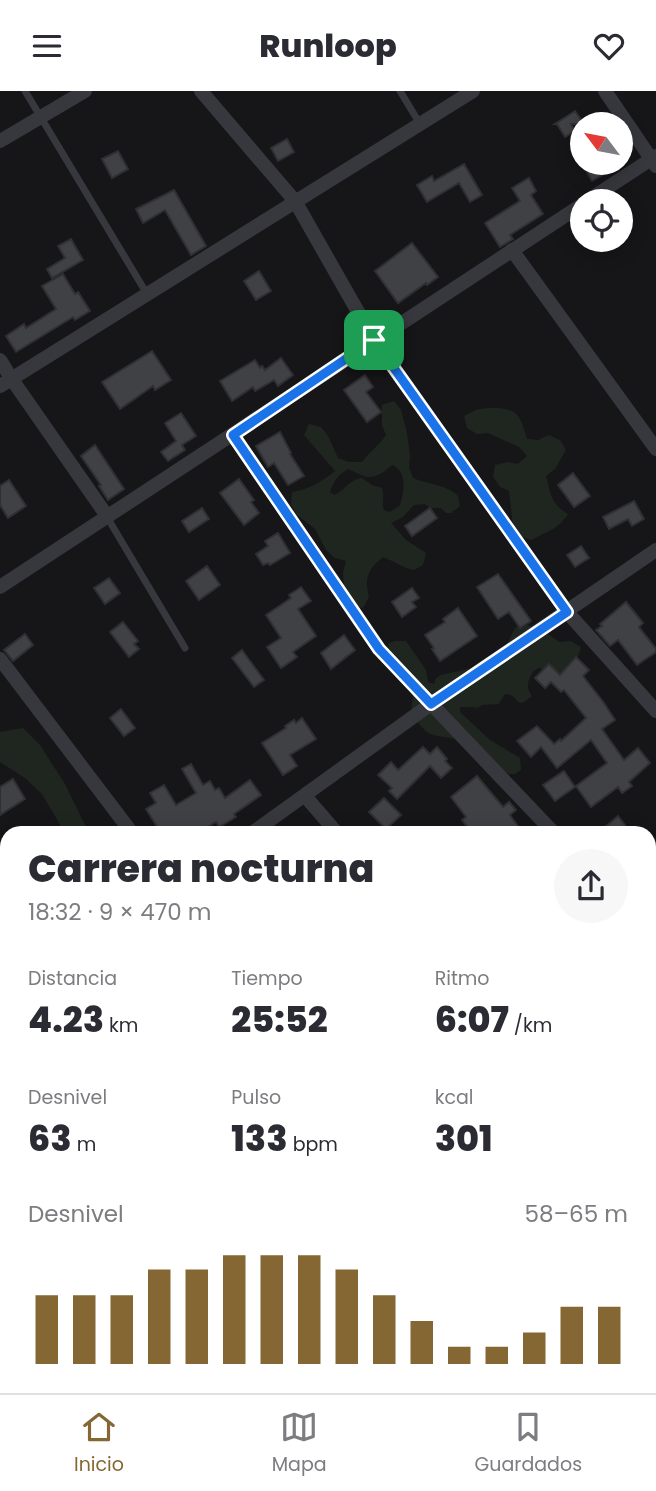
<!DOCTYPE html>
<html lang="es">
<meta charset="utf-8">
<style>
body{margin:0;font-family:Poppins,sans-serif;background:#f7f7f7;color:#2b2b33;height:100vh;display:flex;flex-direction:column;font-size:26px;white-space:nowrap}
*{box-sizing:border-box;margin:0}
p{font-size:23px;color:#7c7c81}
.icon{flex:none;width:38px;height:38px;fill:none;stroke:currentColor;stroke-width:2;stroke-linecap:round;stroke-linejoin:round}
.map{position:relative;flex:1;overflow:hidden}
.sheet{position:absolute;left:0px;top:735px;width:656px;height:567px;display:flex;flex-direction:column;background:#fff;border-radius:21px 21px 0 0;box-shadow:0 4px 18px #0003}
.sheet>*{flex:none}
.needle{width:46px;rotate:302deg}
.tools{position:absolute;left:570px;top:21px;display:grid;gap:14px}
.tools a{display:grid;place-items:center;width:63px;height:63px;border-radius:50%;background:#fff;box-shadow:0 4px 18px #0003;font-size:35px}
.pin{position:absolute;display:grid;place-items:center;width:60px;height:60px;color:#fff;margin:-30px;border-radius:14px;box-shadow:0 4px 10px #0006}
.round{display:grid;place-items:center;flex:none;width:74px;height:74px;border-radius:37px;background:#f7f7f7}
.head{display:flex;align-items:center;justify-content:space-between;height:119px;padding:0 28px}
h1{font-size:38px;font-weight:800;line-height:52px}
.metrics{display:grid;grid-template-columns:repeat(3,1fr);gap:10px;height:119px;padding:7px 28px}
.metrics div{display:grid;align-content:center}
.metrics b{font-size:35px;font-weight:800}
.metrics small{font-size:19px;font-weight:400}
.metrics p{font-size:19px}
.chart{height:196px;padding:14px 28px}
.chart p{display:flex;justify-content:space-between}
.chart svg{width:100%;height:126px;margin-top:7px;stroke:#856733;stroke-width:6}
header{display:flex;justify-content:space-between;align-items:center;height:91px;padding:0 28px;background:#fff;font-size:32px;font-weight:800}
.menu{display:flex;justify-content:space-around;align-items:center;height:98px;border-top:2px solid #e1e1e2;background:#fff;font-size:19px;color:#7c7c81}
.menu a{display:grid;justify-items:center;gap:4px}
.menu .active{color:#856733}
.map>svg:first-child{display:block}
.green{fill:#1e261f;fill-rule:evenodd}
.building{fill:#404145;stroke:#303034;stroke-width:2}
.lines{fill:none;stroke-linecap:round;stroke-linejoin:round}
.service{stroke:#37383d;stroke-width:7}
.minor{stroke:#37383d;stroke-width:14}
.route-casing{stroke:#fff;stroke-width:14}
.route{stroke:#1a73e8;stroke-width:9}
</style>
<header><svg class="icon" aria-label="menu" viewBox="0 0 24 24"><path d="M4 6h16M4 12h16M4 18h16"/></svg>Runloop<svg class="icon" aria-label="heart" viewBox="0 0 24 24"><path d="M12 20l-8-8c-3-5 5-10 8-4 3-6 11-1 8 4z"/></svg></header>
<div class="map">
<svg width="656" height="1302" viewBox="0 0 656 1302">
<rect width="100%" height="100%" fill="#161618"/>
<g class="green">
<path d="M394,310L401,319L407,342L410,365L409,376L413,387C424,392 449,395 457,404C459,407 459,411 460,415L451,422H446L441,417H430L425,413L414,414L403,426L391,432L406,449L426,462L423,474L414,479C402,477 394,470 383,466C368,478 364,487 369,506L363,517L351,515L344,506L343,482L346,470L335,467L326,459L315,438L296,423L291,413L292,401C310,398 321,391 335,380L304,344L309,333L321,336L328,345L338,367L349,371H362C369,361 379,355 386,344L382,334V314ZM393,374C408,383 404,400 400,414L390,421L384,419C381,412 385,405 382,397L372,394L362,387C348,389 345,400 334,404L330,401C333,391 339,382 349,378C358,383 367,389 378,384C384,382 387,377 393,374Z"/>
<path d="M487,317C517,316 520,322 527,348L538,349L549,344L560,349L566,359L555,378L546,385C551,403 550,412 568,423C559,438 546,441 531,449L520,445L513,435L509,400L500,396L493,386L495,374L507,371L518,373L527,365L519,356L488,342L477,343L467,337L464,325L476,319Z"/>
<path d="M522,533L540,537L559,551L571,550L581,556C577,572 572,573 559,583L539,577L534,580C528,588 525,596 532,605L523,612L518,611C515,606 512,603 505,603L499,613L482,614L473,620L477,616H460V621L490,649L520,667L521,679L515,683H509L458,649C448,645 436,647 427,641C422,638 417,628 411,622L413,604L398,587L388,558L389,552L395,550H406L426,579L428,591L434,593L436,587L441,584L477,576L485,567L505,557L513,541L516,536Z"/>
<polygon points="23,637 40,654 65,693 86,736 96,742 65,742 42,703 25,687 0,671 0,641"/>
</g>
<g class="building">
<polygon points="575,20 584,33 571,33 575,40 565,46 557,33 555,33"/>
<polygon points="287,48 294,61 278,70 271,57"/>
<polygon points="118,60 128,78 112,87 102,68"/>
<polygon points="582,72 624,72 592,90"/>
<polygon points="464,73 482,104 470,111 459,92 427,111 417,94 432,85 434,90"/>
<polygon points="529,87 536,100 531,104 543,123 510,144 513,148 500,156 485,132 520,110 512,97"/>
<polygon points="174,99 206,155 191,164 165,119 143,132 136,118"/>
<polygon points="71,148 83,169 52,187 47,178 65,167 58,155"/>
<polygon points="412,152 438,186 427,194 426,192 398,212 375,180"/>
<polygon points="259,180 271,200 256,209 244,190"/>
<polygon points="63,183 75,203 78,201 90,220 75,229 73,226 16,261 6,245 24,233 26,237 56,218 42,195"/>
<polygon points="152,260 171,289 155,299 153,295 120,318 102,291"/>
<polygon points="281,267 293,284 278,295 274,289 255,300 253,296 232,310 220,290 255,269 260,277 262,275 265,279"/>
<polygon points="365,284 373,296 366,301 381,321 367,331 344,299"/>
<polygon points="181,322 196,345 182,354 185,359 168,370 161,361 176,350 165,332"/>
<polygon points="280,341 291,362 290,363 304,385 288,394 274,372 268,376 256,355"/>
<polygon points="95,354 124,398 108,409 99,395 101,394 81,365"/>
<polygon points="573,382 590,405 574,416 558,394"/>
<polygon points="239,388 254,409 251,411 259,422 244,434 220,402"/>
<polygon points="9,389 26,415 8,427 0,414 0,395"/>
<polygon points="634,410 644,428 632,435 628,428 609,438 603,426"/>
<polygon points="202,417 209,428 189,441 182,430"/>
<polygon points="430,417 437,427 412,445 405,435"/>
<polygon points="278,442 290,462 270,474 268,472 263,474 256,463 268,455 265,450"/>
<polygon points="581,455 589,467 575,476 567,464"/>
<polygon points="207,475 220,494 199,509 186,490"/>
<polygon points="498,483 531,530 520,537 509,521 498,528 477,496"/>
<polygon points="109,487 120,502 105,513 94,497"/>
<polygon points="301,496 311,510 298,518 316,545 293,561 297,566 281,577 267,556 281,547 266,524 291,507 289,504"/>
<polygon points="412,497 419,507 412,511 416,516 402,526 392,511"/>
<polygon points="626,511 643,532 639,536 656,558 656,561 637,574 618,549 610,555 596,539 602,535 600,533"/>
<polygon points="458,517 477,545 440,570 432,558 434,557 425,544 445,531 443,528"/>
<polygon points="123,531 138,550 134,553 139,558 129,566 110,541"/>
<polygon points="25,543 33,554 13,570 4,559"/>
<polygon points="344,544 355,559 331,578 321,562"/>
<polygon points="242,559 264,589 254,596 232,567"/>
<polygon points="576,566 589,579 583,585 604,612 615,629 602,638 624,669 638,657 650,672 629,691 632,695 622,702 618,696 591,716 576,695 607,672 591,649 557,677 541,656 531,666 517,650 537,635 554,653 560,648 561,650 586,627 564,599 561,601 551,591 545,597 535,587 549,573 560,584"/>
<polygon points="121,618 135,637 124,645 110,627"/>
<polygon points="302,627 316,648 290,664 297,675 283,684 262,652 286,637 285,635 294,629 296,632"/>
<polygon points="423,656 430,663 437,656 447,668 445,670 452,677 441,687 430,675 397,708 389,700 392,697 378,684 391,671 398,679"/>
<polygon points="191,673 203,694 210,690 215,699 219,697 225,707 250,689 261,704 234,723 236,726 219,736 216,731 198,742 161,742 146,718 156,712 150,702 164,694 176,714 196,702 182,678"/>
<polygon points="564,680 575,696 555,710 543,694"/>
<polygon points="477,685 503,716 509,711 516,719 510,724 523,742 472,742 462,729 466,726 451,706"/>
<polygon points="13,688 25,708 0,724 0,696"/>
<polygon points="384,707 401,724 386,738 369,721"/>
<polygon points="618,725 631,742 597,742 610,732"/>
</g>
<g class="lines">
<g class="service">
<polyline points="25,0 147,203"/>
<polyline points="400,0 420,33"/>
<polyline points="107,426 185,557"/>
</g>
<g class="minor">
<polyline points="201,0 295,110 374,249 567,521 656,620"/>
<polyline points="605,0 656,75"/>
<polyline points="0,50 85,0"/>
<polyline points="587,110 656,65"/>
<polyline points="512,159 656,358"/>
<polyline points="0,269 11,287 107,425"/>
<polyline points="0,295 473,0"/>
<polyline points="233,344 379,558 554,742"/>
<polyline points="0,496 583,113"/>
<polyline points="0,568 132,742"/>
<polyline points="305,705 337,742"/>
<polyline points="252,742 431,613 656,459"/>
<polyline points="649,841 656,848"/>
<polyline points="0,855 7,863"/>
<polyline points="649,916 656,911"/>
<polyline points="0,919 7,914"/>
<polyline points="0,1088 7,1096"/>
<polyline points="649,1096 656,1104"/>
<polyline points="649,1250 656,1245"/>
<polyline points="182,1295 188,1302"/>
<polyline points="388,1295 394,1302"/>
<polyline points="604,1295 610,1302"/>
<polyline points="146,1302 155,1295"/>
<polyline points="586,1302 594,1295"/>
</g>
</g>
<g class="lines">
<g class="route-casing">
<polygon id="route" points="374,249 567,521 431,613 379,558 233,344"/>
</g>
<use href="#route" class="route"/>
</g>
</svg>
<div class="tools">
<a><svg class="needle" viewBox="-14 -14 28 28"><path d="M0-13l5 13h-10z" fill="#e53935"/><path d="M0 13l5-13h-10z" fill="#7c7c81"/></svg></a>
<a><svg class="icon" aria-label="locate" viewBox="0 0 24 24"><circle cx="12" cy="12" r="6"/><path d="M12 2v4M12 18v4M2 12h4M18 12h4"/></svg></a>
</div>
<div class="pin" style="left:374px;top:249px;background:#1e9e55"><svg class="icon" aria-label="arrive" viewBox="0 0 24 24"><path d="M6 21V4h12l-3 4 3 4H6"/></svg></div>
<section class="sheet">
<div class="head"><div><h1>Carrera nocturna</h1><p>18:32 · 9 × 470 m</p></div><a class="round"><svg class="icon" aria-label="share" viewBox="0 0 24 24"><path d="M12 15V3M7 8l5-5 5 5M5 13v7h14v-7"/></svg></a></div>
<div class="metrics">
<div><p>Distancia</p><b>4.23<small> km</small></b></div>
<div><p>Tiempo</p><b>25:52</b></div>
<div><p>Ritmo</p><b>6:07<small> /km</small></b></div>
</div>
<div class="metrics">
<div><p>Desnivel</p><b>63<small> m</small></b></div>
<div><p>Pulso</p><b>133<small> bpm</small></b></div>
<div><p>kcal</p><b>301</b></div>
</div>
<div class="chart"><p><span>Desnivel</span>58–65 m</p>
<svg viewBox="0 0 160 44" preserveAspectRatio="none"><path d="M5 44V20M15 44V20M25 44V20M35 44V11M45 44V11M55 44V6M65 44V6M75 44V6M85 44V11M95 44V20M105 44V29M115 44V38M125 44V38M135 44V33M145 44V24M155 44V24"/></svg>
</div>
</section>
</div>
<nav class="menu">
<a class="active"><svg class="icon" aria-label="home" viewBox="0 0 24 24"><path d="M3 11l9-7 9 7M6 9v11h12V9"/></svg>Inicio</a>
<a><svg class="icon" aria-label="map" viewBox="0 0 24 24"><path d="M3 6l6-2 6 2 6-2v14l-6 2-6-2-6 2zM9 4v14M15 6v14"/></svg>Mapa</a>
<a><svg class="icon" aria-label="saved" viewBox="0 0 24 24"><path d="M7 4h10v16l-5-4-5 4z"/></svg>Guardados</a>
</nav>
